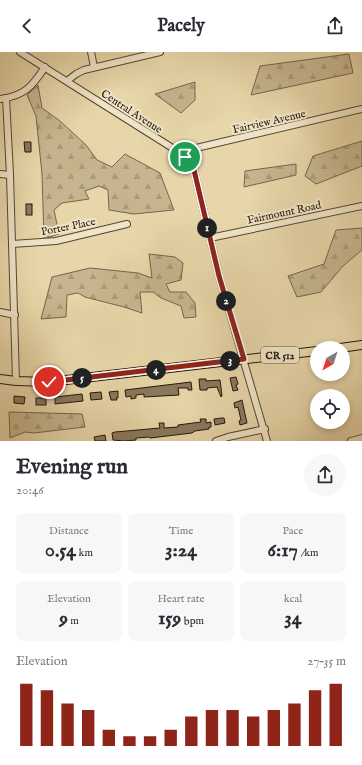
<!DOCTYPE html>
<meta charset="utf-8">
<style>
body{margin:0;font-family:"IM FELL English",serif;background:#f7f7f7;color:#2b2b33;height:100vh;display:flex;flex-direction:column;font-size:15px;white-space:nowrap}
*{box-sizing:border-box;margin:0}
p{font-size:13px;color:#7c7c81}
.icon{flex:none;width:22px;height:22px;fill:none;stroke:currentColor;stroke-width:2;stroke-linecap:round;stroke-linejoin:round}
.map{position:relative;height:389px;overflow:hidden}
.panel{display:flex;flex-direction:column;background:#fff;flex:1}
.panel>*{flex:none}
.needle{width:26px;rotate:219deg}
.tools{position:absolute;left:310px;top:289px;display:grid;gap:8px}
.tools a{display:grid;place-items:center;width:40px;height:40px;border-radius:50%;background:#fff;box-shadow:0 2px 6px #0003;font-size:20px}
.pin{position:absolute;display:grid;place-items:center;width:34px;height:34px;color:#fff;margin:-17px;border:2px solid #fff;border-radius:50%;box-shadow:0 1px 4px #0007}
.km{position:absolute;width:20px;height:20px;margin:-10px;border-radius:50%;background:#222;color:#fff;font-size:11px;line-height:20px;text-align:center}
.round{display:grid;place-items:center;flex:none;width:42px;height:42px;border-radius:21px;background:#f7f7f7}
.head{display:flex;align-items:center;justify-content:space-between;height:68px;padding:0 16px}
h1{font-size:22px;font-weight:700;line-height:30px}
.stats{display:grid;grid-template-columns:repeat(3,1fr);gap:6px;height:68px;padding:4px 16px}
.stats div{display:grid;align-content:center;border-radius:8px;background:#f7f7f7;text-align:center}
.stats b{font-size:20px;font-weight:700}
.stats small{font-size:11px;font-weight:400}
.stats p{font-size:11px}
.chart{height:112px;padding:8px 16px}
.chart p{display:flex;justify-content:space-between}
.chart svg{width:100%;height:72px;margin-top:4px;stroke:#8f2418;stroke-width:6}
header{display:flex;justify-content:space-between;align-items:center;height:52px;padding:0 16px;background:#fff;font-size:18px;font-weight:700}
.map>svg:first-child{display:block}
.forest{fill:url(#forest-firs);stroke:#75654c}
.building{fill:#89795d;stroke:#24150a}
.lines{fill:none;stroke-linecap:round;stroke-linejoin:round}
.minor-casing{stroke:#554532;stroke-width:8}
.major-casing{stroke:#24150a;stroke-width:10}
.minor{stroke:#efe4c7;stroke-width:6}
.major{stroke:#e7d6a9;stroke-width:8}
.route-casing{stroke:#fff;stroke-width:8}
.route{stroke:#8f2418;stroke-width:5}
.labels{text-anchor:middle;stroke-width:4;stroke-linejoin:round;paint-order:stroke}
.shield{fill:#efe4c7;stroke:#615343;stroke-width:1}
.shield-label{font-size:10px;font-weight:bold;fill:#24150a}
.street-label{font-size:11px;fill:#24150a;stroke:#efe4c7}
</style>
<header><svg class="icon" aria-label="back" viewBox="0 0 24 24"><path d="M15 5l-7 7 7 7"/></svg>Pacely<svg class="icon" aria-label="share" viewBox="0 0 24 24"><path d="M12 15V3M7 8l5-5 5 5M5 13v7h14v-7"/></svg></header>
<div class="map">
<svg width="362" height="389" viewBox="0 0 362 389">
<defs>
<pattern id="forest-firs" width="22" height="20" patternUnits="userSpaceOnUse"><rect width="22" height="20" fill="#c6b58e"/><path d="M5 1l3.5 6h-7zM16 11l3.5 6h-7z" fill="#aa9b79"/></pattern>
</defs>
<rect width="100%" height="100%" fill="#e7d6a9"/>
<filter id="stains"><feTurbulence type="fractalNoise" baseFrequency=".005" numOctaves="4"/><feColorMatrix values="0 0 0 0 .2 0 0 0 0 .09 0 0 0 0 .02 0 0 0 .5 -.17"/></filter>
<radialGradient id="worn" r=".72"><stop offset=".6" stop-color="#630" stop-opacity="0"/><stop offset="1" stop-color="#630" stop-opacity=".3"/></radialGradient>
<g class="forest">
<polygon points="349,2 353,21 251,43 260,14"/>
<polygon points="195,30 195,48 181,61 155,42"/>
<polygon points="38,33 42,56 60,69 86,93 97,108 112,115 125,102 160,121 174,158 134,162 109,158 108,138 99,134 85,139 89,147 62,151 54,158 59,182 44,187 42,122 36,64 27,43"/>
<polygon points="362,89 362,114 316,132 305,124 313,104"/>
<polygon points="296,112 296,123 244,135 245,119"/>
<polygon points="362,176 362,198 343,214 321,240 297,245 288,224 324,212 336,178"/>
<polygon points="149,202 175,205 183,211 181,228 166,232 170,240 186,240 195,251 196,265 184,266 181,254 161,246 153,240 140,240 142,261 124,255 85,245 78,241 67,243 66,265 41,267 52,225 90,216 138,221 152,226"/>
<polygon points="9,360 82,362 85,375 34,381 25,380 10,386"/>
</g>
<g class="building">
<polygon points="24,90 31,90 31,100 25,100"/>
<rect x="26" y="152" width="6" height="11"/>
<polygon points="236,325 238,332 236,333 238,338 233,339 230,326"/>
<polygon points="199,327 206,327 206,329 220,328 222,344 221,345 217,335 207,336 207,338 200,338"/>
<polygon points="191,330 192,338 188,338 188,336 178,336 179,343 144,345 144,342 136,343 136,346 131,347 131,344 126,345 125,338"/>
<polygon points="118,339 118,346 116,346 117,348 111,348 109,340"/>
<polygon points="101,340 102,347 91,348 90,341"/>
<polygon points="82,342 83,349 55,352 55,345"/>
<polygon points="14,344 25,345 24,352 14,351"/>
<rect x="36" y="346" width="10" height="7"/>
<polygon points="242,348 247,371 240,373 239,369 241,368 238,355 235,356 234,351"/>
<polygon points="222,366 224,366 225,371 215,373 214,367"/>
<polygon points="200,367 206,367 206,371 211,370 211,375 209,375 209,377 195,379 192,381 150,386 149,385 136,386 136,388 124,389 113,388 112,381 115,380 160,376 159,371 164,371 164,376 178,375 178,373 201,370"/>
<polygon points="105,383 106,389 95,389 94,385"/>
</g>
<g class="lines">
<g class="minor-casing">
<g id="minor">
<polyline points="20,0 182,102 188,109 194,118 219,224 267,389"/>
<polyline points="91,0 94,15"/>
<polyline points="67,29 76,22 84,18 160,0"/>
<polyline points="6,46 10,123 16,329"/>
<path d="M0,47C24,44 32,35 45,15"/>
<polyline points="182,102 192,97 362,57"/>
<polyline points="0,122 10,123"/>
<polyline points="210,186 362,154"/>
<polyline points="12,192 56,189 127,172"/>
<polyline points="0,260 15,263"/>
<polyline points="216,389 228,385 265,377"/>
<polyline points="351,389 362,386"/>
</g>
</g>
<g class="major-casing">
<g id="major">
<polyline points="340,296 362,293"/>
<polyline points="0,327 16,329 49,330 317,299"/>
</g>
</g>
<use href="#minor" class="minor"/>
<use href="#major" class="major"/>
</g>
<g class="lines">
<g class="route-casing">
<polyline id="route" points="49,330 244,307 219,224 194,118 185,105"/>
</g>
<use href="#route" class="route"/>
</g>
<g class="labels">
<rect class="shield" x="261" y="295" width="38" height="16" rx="3"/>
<g class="shield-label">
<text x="280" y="307">CR 512</text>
</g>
<g class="street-label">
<text transform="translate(132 59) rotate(33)" y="4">Central Avenue</text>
<text transform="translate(269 69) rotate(-13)" y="4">Fairview Avenue</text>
<text transform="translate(284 160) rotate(-12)" y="4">Fairmount Road</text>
<text transform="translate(68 174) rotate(-11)" y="4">Porter Place</text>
</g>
</g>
<rect width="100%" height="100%" filter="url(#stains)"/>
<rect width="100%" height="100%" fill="url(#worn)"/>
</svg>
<div class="tools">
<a><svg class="needle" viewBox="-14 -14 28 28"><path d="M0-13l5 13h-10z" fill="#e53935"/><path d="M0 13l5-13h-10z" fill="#7c7c81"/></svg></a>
<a><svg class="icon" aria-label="locate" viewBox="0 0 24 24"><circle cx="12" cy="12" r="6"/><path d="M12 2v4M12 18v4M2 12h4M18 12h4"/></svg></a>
</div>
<div class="pin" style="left:185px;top:105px;background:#1e9e55"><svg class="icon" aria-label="arrive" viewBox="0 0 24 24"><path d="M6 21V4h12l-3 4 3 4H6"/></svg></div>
<div class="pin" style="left:49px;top:330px;background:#d93025"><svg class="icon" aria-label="check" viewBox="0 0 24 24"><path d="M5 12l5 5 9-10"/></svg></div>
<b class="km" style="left:207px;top:176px">1</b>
<b class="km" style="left:226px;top:249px">2</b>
<b class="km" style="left:230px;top:309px">3</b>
<b class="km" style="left:156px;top:318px">4</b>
<b class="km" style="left:82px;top:326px">5</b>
</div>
<section class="panel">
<div class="head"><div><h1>Evening run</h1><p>20:46</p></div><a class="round"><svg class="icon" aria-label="share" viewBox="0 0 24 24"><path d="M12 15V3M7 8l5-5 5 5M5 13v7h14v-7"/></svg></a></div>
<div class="stats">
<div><p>Distance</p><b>0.54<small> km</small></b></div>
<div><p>Time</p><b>3:24</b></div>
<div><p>Pace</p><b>6:17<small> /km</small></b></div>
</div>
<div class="stats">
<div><p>Elevation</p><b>9<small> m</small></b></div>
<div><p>Heart rate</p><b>159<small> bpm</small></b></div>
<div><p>kcal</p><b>34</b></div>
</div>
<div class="chart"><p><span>Elevation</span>27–35 m</p>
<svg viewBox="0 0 160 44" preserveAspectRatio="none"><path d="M5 44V6M15 44V10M25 44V18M35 44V22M45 44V34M55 44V38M65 44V38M75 44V34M85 44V26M95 44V22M105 44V22M115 44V26M125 44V22M135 44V18M145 44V10M155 44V6"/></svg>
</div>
</section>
